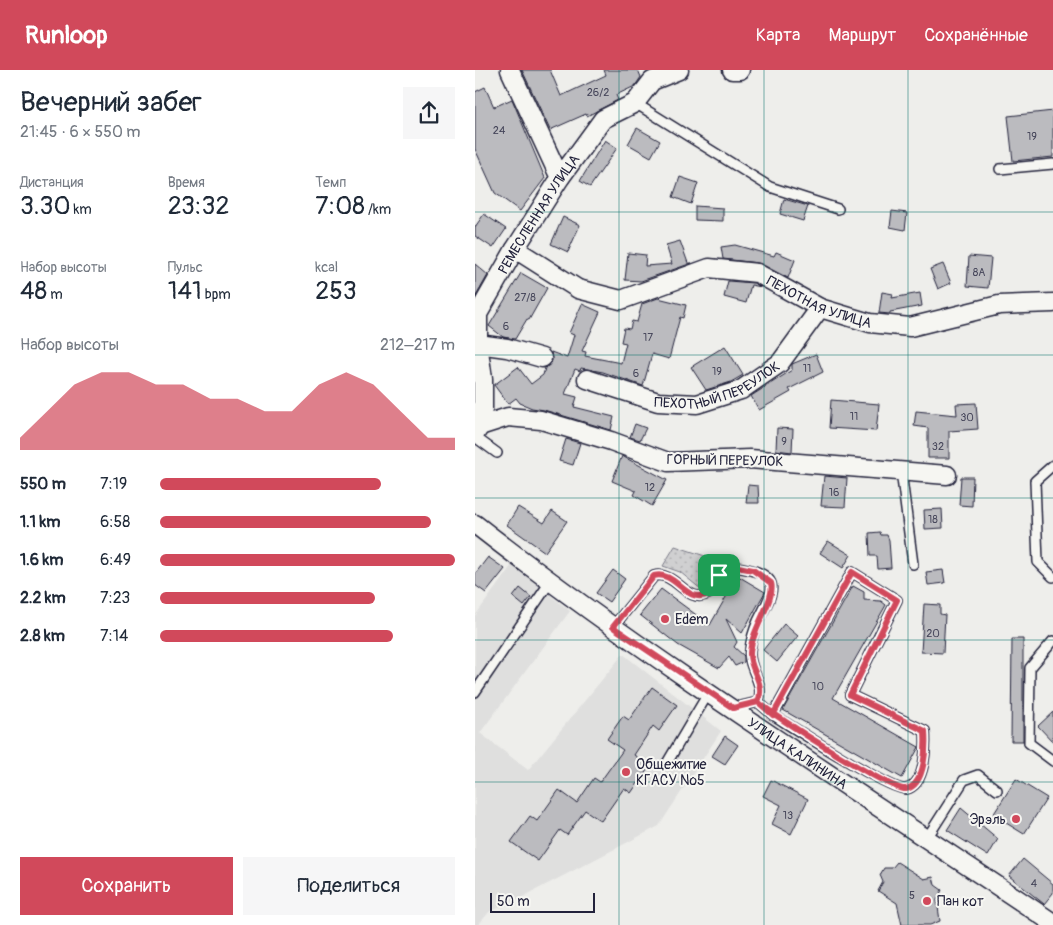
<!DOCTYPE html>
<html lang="ru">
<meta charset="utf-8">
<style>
body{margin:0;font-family:Pangolin,sans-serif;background:#f6f6f7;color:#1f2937;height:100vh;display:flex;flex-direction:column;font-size:19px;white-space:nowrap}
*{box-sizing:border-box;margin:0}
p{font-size:16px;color:#747a83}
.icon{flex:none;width:28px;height:28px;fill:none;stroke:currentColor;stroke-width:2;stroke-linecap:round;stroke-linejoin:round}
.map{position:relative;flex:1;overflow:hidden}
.panel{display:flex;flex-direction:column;background:#fff;width:475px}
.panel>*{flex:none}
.scale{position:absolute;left:15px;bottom:12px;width:105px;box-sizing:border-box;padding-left:5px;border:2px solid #22223b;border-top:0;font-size:14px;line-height:18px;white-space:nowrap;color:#22223b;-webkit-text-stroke:4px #f6f6f2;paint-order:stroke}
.pin{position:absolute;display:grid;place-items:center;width:42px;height:42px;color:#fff;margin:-21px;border-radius:10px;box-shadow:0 2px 8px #0006}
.round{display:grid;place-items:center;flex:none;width:52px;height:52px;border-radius:0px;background:#f6f6f7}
.overview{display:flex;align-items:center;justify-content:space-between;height:85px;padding:0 20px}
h1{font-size:28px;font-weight:600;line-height:38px}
.figures{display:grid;grid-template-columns:repeat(3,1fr);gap:8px;height:85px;padding:5px 20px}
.figures div{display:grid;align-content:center}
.figures b{font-size:25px;font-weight:600}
.figures small{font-size:14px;font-weight:400}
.figures p{font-size:14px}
.chart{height:140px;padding:10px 20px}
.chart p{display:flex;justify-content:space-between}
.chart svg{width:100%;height:90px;margin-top:5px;fill:#d1495b;opacity:.7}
.action{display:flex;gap:10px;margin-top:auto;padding:10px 20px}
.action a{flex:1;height:58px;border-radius:0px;background:#d1495b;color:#fff;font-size:20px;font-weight:600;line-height:58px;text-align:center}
.action a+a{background:#f6f6f7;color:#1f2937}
ul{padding:0 20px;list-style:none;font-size:16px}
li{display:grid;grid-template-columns:80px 60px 1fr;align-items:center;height:38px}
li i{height:12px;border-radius:6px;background:#d1495b}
header{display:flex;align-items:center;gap:30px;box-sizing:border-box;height:70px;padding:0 25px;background:#d1495b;color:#fff}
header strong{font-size:24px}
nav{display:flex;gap:28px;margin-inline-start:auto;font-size:18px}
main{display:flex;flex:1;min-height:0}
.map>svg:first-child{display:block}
.built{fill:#dfdfde}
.grass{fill:url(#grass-dots);stroke:#797986}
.building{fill:#bbbbbf;stroke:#22223b}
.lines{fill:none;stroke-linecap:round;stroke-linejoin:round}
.service-casing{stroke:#22223b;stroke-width:12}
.minor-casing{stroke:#22223b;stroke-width:21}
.service{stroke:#f6f6f2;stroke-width:9}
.minor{stroke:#f6f6f2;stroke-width:18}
.route-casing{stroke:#fff;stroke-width:10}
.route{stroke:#d1495b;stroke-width:6}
.grid{fill:none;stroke:#0f766e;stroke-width:1;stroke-opacity:0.55}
.poi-dot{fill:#d1495b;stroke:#f6f6f2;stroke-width:2}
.labels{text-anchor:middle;stroke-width:4;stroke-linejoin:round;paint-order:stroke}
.number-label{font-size:11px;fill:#48485c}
.street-label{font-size:14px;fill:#22223b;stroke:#f6f6f2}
.poi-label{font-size:14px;fill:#22223b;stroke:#f6f6f2;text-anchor:start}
</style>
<header>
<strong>Runloop</strong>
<nav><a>Карта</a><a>Маршрут</a><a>Сохранённые</a></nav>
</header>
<main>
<section class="panel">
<div class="overview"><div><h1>Вечерний забег</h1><p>21:45 · 6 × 550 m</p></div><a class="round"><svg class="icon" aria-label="share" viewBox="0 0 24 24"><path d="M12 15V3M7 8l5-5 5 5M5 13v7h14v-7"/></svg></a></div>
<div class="figures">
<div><p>Дистанция</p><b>3.30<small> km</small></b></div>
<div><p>Время</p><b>23:32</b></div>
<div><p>Темп</p><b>7:08<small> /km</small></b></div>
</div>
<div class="figures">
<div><p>Набор высоты</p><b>48<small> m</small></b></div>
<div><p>Пульс</p><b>141<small> bpm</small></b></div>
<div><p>kcal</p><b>253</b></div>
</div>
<div class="chart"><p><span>Набор высоты</span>212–217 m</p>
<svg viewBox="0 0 160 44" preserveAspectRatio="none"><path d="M0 44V38L10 25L20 12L30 6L40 6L50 12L60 12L70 19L80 19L90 25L100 25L110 12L120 6L130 12L140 25L150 38L160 38V44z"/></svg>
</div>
<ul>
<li><b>550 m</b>7:19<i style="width:75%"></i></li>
<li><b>1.1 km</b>6:58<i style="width:92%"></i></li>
<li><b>1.6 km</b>6:49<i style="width:100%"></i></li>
<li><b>2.2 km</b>7:23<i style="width:73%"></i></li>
<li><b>2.8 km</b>7:14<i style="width:79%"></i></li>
</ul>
<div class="action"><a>Сохранить</a><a>Поделиться</a></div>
</section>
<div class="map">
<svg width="578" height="855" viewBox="0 0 578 855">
<defs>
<pattern id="grass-dots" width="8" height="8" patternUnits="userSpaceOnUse" patternTransform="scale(1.25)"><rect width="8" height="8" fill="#d0d0d1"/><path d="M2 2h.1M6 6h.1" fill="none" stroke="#b2b2b4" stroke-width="1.8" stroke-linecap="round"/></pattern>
</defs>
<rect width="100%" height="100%" fill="#eeeeeb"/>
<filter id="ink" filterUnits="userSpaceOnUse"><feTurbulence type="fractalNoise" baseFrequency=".02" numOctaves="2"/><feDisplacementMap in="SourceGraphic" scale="10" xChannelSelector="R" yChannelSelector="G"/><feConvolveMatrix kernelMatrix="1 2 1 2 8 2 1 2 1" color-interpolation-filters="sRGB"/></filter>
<g filter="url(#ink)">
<polygon class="built" points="37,495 95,541 5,663 53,700 148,584 246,661 184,756 32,835 15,841 3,855 0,855 0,546"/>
<polygon class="grass" points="200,476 245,491 227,520 205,502 188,496"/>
<g class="building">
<polygon points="47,0 75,0 86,26 131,5 129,0 163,0 166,7 160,16 141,25 143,30 112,46 111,44 75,60"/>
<polygon points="10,17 19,37 37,29 70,108 45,141 20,123 0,79 0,22"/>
<polygon points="578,41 578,87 538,91 533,46"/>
<polygon points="162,58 185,71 176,87 153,74"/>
<polygon points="130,70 142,78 115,117 105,111"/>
<polygon points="205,107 223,113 216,134 198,127"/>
<polygon points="309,129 333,136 328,151 305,144"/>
<polygon points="220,136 248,138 248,151 220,150"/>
<polygon points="417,141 432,143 430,160 415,157"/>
<polygon points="9,144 31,159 18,178 0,166 0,157"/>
<polygon points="88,147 105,155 93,182 76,174"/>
<polygon points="205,171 213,193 217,193 166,211 150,210 153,183 171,185 170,196 197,194 191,175"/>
<polygon points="260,175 299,186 301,182 320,190 313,208 283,193 248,189 246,177"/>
<polygon points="494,186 516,188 513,218 492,216"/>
<polygon points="0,194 13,205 0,228"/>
<polygon points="468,194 476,213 463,219 455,199"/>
<polygon points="46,203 72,218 54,250 52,249 40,269 28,267 14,256"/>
<polygon points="253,211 279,213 286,217 276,215 271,233 249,227"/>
<polygon points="407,222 418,224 417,228 445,223 447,236 415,242 415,244 404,243"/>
<polygon points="183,228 211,235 208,248 205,247 194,289 177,284 168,316 128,302 106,298 105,301 100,299 90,324 102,327 99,337 139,347 136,360 69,340 57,338 45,333 41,328 33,334 19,315 43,297 56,314 68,305 70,298 77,291 76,282 92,288 99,265 94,263 107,234 125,242 107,281 111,282 110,286 146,293 151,273 146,272 149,258 155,259 157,251 162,252 167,234"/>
<polygon points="250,276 268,305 256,312 231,320 216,297"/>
<polygon points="341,284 348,302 314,319 316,322 284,340 276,326 317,300 317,294"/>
<polygon points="356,330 404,334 401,361 354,358"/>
<polygon points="501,333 503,359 474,361 474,388 453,388 453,358 439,356 441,341 482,345 481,334"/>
<polygon points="160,354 171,358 165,370 155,367"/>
<polygon points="302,358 318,359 317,382 301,380"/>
<polygon points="91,369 105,373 98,395 84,391"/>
<polygon points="147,386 192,410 177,436 159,425 161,421 137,411"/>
<polygon points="349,406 372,408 370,437 346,436"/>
<polygon points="486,407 498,407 497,436 484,435"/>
<polygon points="273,415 283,416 284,433 271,433"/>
<polygon points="43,437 69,453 77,441 92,451 70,482 32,455"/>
<polygon points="467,439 468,458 450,459 449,440"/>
<polygon points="405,462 406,465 412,465 414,470 416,498 403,499 402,486 395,486 394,463"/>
<polygon points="353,471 376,485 368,498 345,483"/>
<polygon points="13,487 30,499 11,523 0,515 0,504"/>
<polygon points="138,500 150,509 134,532 121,523"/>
<polygon points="468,500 470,513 453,515 451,502"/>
<polygon points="263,506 290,522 267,563 251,549 262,572 259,577 269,586 269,592 260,596 254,587 244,598 203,575 165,545 186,519 235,555"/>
<polygon points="378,516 389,522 389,530 406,531 411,535 358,628 444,677 427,708 308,640"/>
<polygon points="45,518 56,527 49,536 38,527"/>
<polygon points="449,534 465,535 465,544 470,545 468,583 446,582"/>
<polygon points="309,554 323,566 302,592 288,580"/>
<polygon points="537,569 548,569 548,671 536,671"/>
<polygon points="177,617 202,635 184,661 178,656 159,685 175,696 156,723 149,718 126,751 110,740 92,765 85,760 63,791 36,772 55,746 62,751 84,720 102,733 119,708 125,712 148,680 132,669 148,646 154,650"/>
<polygon points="578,642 578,672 563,656"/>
<polygon points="250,666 263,675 250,694 237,686"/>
<polygon points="541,709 572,728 549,764 518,745"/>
<polygon points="296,710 333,729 316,764 297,754 306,735 288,726"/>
<polygon points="486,738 523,769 513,786 472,760"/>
<polygon points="548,789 578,814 578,823 569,834 534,806"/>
<polygon points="422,792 449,809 458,807 460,815 467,820 462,830 465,851 455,855 427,855 422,833 403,821 408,812 405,805 409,798 417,798"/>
</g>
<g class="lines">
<g class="service-casing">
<g id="service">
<polyline points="160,33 295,117 363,139"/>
<polyline points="525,99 578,94"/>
<polyline points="0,367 22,383"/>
<polyline points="578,395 560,411 563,492 578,507"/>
<polyline points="426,401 438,494"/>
<path d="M138,557L179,506C201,500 211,535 233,524C250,505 244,491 276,500C311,509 293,530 283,551C279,560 276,571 275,580C272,599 291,613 283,632"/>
<polyline points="578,571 555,598 554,673 578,691"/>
<polyline points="0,622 75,512"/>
<path d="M258,638L283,632L298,645L377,502L422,530L375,625L450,661C451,676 451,715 431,719C418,722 316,656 298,645"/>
<polyline points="192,693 234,622"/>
<polyline points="452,768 489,710 503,705 522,720"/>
</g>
</g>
<g class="minor-casing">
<g id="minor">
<polyline points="35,0 85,108"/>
<polyline points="257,0 265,0"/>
<path id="s1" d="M40,179L103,219L146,230L234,198L282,203L345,238L395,253L435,257L524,235L578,233"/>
<polyline points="3,274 32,278 67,288"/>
<path id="s2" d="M112,309L183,332L222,334L266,320L305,293L345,238"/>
<polyline points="5,356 33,347 66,350 136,371 193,392 275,389 472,405"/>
<path id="s3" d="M0,364L5,356L8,339V309L3,274V244L40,179L85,108L128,49L160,33L177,11L204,0"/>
<path id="s4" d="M0,454C184,598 384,722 578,853"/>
</g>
</g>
<use href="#service" class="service"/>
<use href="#minor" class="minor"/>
</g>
</g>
<g class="lines" filter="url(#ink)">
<g class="route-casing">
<path id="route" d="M244,505L233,524C211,535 201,500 179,506L138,557L258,638L283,632C299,646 417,722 431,719C451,715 451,676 450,661L375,625L422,530L377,502L298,645L283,632C291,612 274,600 275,583C276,560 301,529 296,513L278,500L258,496L244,505"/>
</g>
<use href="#route" class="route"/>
</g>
<path class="grid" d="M144,0V855M289,0V855M433,0V855M0,142H578M0,285H578M0,428H578M0,570H578M0,712H578"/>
<g class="poi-dot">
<circle cx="190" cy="549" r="5"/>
<circle cx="151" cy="702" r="5"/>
<circle cx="541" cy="749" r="5"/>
<circle cx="452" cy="831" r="5"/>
</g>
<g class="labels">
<g class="number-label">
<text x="123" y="26">26/2</text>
<text x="24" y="64">24</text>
<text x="557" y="70">19</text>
<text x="504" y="206">8А</text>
<text x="50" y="231">27/8</text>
<text x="31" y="260">6</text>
<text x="173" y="271">17</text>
<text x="332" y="302">11</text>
<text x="242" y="305">19</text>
<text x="161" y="307">6</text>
<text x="379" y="350">11</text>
<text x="492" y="351">30</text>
<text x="309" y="375">9</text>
<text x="463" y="380">32</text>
<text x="175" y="421">12</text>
<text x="359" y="426">16</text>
<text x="458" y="453">18</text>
<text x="458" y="567">20</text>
<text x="343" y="620">10</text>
<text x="313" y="749">13</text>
<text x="559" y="817">4</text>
<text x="437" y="829">5</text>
</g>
<g class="street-label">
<text dy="5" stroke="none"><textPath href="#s3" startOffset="239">РЕМЕСЛЕННАЯ УЛИЦА</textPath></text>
<text dy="5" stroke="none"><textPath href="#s1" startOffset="330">ПЕХОТНАЯ УЛИЦА</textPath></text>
<text dy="5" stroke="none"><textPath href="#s2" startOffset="138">ПЕХОТНЫЙ ПЕРЕУЛОК</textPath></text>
<text transform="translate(250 390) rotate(1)" y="5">ГОРНЫЙ ПЕРЕУЛОК</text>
<text dy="5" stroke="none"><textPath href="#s4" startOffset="396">УЛИЦА КАЛИНИНА</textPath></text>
</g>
<g class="poi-label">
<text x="200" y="554">Edem</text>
<text x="161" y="699">Общежитие<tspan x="161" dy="16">КГАСУ №5</tspan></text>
<text x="531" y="754" text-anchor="end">Эрэль</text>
<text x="462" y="836">Пан кот</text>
</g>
</g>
</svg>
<div class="scale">50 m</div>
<div class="pin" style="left:244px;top:505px;background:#1e9e55"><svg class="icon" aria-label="arrive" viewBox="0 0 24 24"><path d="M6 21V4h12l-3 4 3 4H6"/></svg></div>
</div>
</main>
